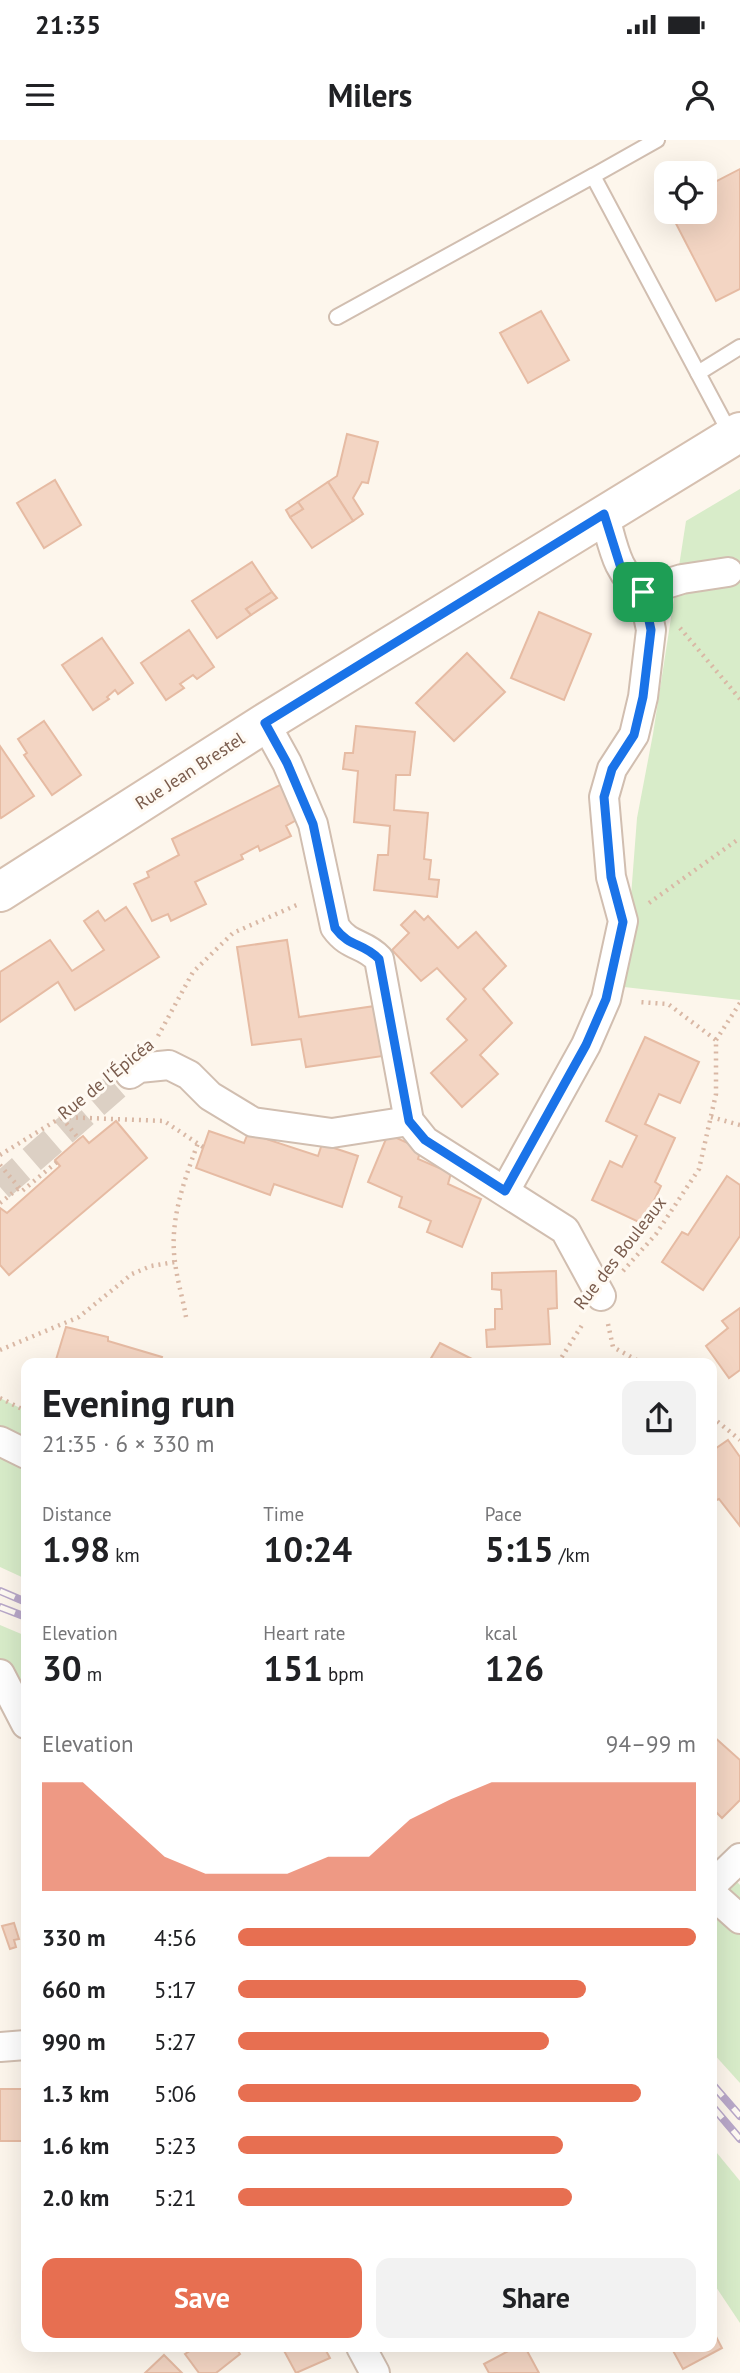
<!DOCTYPE html>
<meta charset="utf-8">
<style>
body{margin:0;font-family:"PT Sans",sans-serif;background:#f2f2f2;color:#202124;height:100vh;display:flex;flex-direction:column;font-size:26px;white-space:nowrap}
*{box-sizing:border-box;margin:0}
p{font-size:23px;color:#757577}
.icon{flex:none;width:38px;height:38px;fill:none;stroke:currentColor;stroke-width:2;stroke-linecap:round;stroke-linejoin:round}
.map{position:relative;flex:1;overflow:hidden}
.panel{position:absolute;left:21px;top:1218px;width:696px;height:994px;display:flex;flex-direction:column;background:#fff;border-radius:14px;box-shadow:0 7px 28px #0002}
.panel>*{flex:none}
.fabs{position:absolute;left:654px;top:21px;display:grid;gap:14px}
.fabs a{display:grid;place-items:center;width:63px;height:63px;border-radius:14px;background:#fff;box-shadow:0 7px 28px #0002;font-size:35px}
.pin{position:absolute;display:grid;place-items:center;width:60px;height:60px;color:#fff;margin:-30px;border-radius:14px;box-shadow:0 4px 10px #0006}
.round{display:grid;place-items:center;flex:none;width:74px;height:74px;border-radius:14px;background:#f2f2f2}
.headline{display:flex;align-items:center;justify-content:space-between;height:119px;padding:0 21px}
h1{font-size:38px;font-weight:800;line-height:52px}
.stats{display:grid;grid-template-columns:repeat(3,1fr);gap:10px;height:119px;padding:7px 21px}
.stats div{display:grid;align-content:center}
.stats b{font-size:35px;font-weight:800}
.stats small{font-size:19px;font-weight:400}
.stats p{font-size:19px}
.chart{height:196px;padding:14px 21px}
.chart p{display:flex;justify-content:space-between}
.chart svg{width:100%;height:126px;margin-top:7px;fill:#e76f51;opacity:.7}
.action{display:flex;gap:14px;margin-top:auto;padding:14px 21px}
.action a{flex:1;height:80px;border-radius:14px;background:#e76f51;color:#fff;font-size:28px;font-weight:800;line-height:80px;text-align:center}
.action a+a{background:#f2f2f2;color:#202124}
ul{padding:0 21px;list-style:none;font-size:23px}
li{display:grid;grid-template-columns:112px 84px 1fr;align-items:center;height:52px}
li i{height:18px;border-radius:9px;background:#e76f51}
.status{display:flex;justify-content:space-between;align-items:center;height:49px;padding:0 35px;background:#fff;direction:ltr}
.status svg{height:19px;fill:currentColor}
header{display:flex;justify-content:space-between;align-items:center;height:91px;padding:0 21px;background:#fff;font-size:32px;font-weight:800}
.map>svg:first-child{display:block}
.green{fill:#d8ecc9}
.building{fill:#f3d5c3;stroke:#e6bba3;stroke-width:2}
.lines{fill:none;stroke-linecap:round;stroke-linejoin:round}
.street-tunnel{stroke:#dcd0c4;stroke-width:28;stroke-dasharray:28 14;stroke-linecap:butt}
.lane-casing{stroke:#d1beb0;stroke-width:18}
.street-casing{stroke:#d1beb0;stroke-width:32}
.secondary-casing{stroke:#d6c0b0;stroke-width:42}
.path{stroke:#d9b8a5;stroke-width:4.5;stroke-dasharray:2 5;stroke-linecap:butt}
.lane{stroke:#fff;stroke-width:14}
.street{stroke:#fff;stroke-width:28}
.secondary{stroke:#fff;stroke-width:38}
.rail-casing{stroke:#b9a8c9;stroke-width:8}
.rail{stroke:#fffaf3;stroke-width:5;stroke-dasharray:16;stroke-linecap:butt}
.route-casing{stroke:#fff;stroke-width:14}
.route{stroke:#1a73e8;stroke-width:9}
.labels{text-anchor:middle;stroke-width:6;stroke-linejoin:round;paint-order:stroke}
.street-label{font-size:18px;fill:#7a5c4d;stroke:#fffaf3}
</style>
<div class="status"><b>21:35</b><svg viewBox="0 0 49 12"><path d="M0 12V9h3v3zM5 12V6h3v6zM10 12V3h3v9zM15 12V0h3v12zM26 1h20v11H26zM47 4h2v5h-2z"/></svg></div>
<header><svg class="icon" aria-label="menu" viewBox="0 0 24 24"><path d="M4 6h16M4 12h16M4 18h16"/></svg>Milers<svg class="icon" aria-label="person" viewBox="0 0 24 24"><circle cx="12" cy="8" r="4"/><path d="M4 21q1-7 8-7t8 7"/></svg></header>
<div class="map">
<svg width="740" height="2233" viewBox="0 0 740 2233">
<rect width="100%" height="100%" fill="#fdf6ec"/>
<g class="green">
<polygon points="740,349 740,860 624,847 637,678 653,594 686,381"/>
<polygon points="0,1258 26,1271 26,1439 0,1427"/>
<polygon points="0,1485 26,1496 26,1556 0,1544"/>
<polygon points="712,1715 740,1745 740,1943 712,1912"/>
<polygon points="712,2007 740,2041 740,2183 712,2141"/>
</g>
<g class="building">
<polygon points="740,29 740,149 716,161 670,72 705,72 705,47"/>
<polygon points="541,171 569,220 528,243 500,193"/>
<polygon points="347,294 378,302 368,343 362,342 353,358 363,374 353,381 328,342 337,336"/>
<polygon points="55,340 81,385 44,408 17,363"/>
<polygon points="328,342 353,381 312,408 290,377 303,369 298,362"/>
<polygon points="298,362 303,369 290,377 286,370"/>
<polygon points="252,422 272,452 246,469 251,475 217,498 192,461"/>
<polygon points="272,452 277,458 251,475 246,469"/>
<polygon points="539,472 591,494 564,560 511,538"/>
<polygon points="189,490 214,527 197,539 193,535 180,544 184,548 166,560 141,523"/>
<polygon points="102,498 133,543 118,554 115,550 107,557 109,559 93,570 62,525"/>
<polygon points="467,513 505,552 454,601 416,563"/>
<polygon points="44,581 81,635 52,655 24,615 27,613 18,599"/>
<polygon points="356,586 415,592 410,635 396,635 394,670 428,673 424,719 431,720 429,739 439,740 437,757 374,750 378,715 388,715 390,686 354,682 358,631 343,629 345,613 353,613"/>
<polygon points="0,606 34,656 1,678 0,676"/>
<polygon points="282,644 300,678 286,686 291,696 260,711 258,706 241,715 243,719 195,742 206,764 171,781 168,774 152,781 134,744 149,737 147,732 179,715 172,699"/>
<polygon points="126,767 159,817 75,870 58,842 0,882 0,832 50,800 72,831 104,810 84,781 98,771 105,781"/>
<polygon points="415,771 424,780 428,776 458,808 476,792 506,826 483,849 512,883 480,915 498,934 462,967 431,933 467,900 447,879 466,859 437,828 421,841 392,810 409,793 401,785"/>
<polygon points="287,800 299,877 375,866 383,916 306,927 301,899 252,905 237,807"/>
<polygon points="645,897 699,922 680,963 659,954 645,984 675,998 655,1042 661,1046 643,1084 592,1060 610,1021 622,1027 637,996 606,981"/>
<polygon points="116,981 147,1018 9,1135 0,1125 0,1068 7,1073 60,1026 55,1020 79,999 83,996 89,1003"/>
<polygon points="209,991 244,1003 248,993 318,1016 322,1004 358,1016 342,1067 274,1044 270,1055 196,1028"/>
<polygon points="388,994 421,1009 418,1019 451,1033 448,1044 481,1059 462,1107 427,1092 431,1081 399,1067 402,1057 368,1042"/>
<polygon points="727,1036 740,1045 740,1096 703,1150 662,1122 682,1092 688,1095"/>
<polygon points="556,1131 557,1168 548,1169 550,1204 487,1207 486,1190 495,1189 495,1169 502,1169 501,1150 492,1149 492,1133"/>
<polygon points="740,1168 740,1230 729,1238 706,1206 728,1188 722,1181"/>
<polygon points="66,1187 108,1197 108,1201 162,1217 160,1223 55,1223"/>
<polygon points="440,1203 480,1223 435,1223 430,1220"/>
<polygon points="728,1300 740,1317 740,1386 719,1359 712,1362 712,1311"/>
<polygon points="712,1595 740,1620 740,1660 722,1678 712,1668"/>
<polygon points="14,1783 19,1799 14,1800 16,1807 10,1809 2,1786"/>
<rect x="0" y="1949" width="26" height="52"/>
<polygon points="712,2189 722,2208 683,2229 671,2207 712,2207"/>
<polygon points="196,2207 235,2207 240,2214 216,2233 199,2233 185,2214"/>
<polygon points="282,2207 324,2207 330,2218 296,2233"/>
<polygon points="516,2207 525,2207 539,2233 489,2233 484,2224"/>
<polygon points="164,2215 182,2233 145,2233"/>
</g>
<g class="lines">
<polyline class="street-tunnel" points="0,1047 130,934"/>
<g class="lane-casing">
<g id="lane">
<polyline points="657,0 593,36 731,295"/>
<polyline points="337,177 593,36"/>
<polyline points="698,233 740,207"/>
</g>
</g>
<g class="street-casing">
<g id="street">
<path d="M604,374C613,404 616,434 643,451L682,439L728,432"/>
<path d="M265,583L287,623L313,684L335,787C350,808 363,802 379,819L409,981L425,1001L565,1090L601,1156"/>
<polyline points="130,934 139,928 169,925 189,935 210,956 253,982 332,993 409,981"/>
<polyline points="505,1051 586,905 606,859 623,781 611,737 604,657 612,629 634,595 643,557 651,490 643,451"/>
<polyline points="0,1301 26,1314"/>
<polyline points="0,1534 26,1584"/>
<polyline points="712,1745 740,1718"/>
<polyline points="712,1754 740,1779"/>
<polyline points="0,1907 26,1905"/>
<polyline points="361,2207 375,2233"/>
</g>
</g>
<g class="secondary-casing">
<polyline id="secondary" points="0,752 265,583 740,292"/>
</g>
<g class="path">
<polyline points="680,488 740,559"/>
<polyline points="649,763 740,698"/>
<polyline points="158,896 193,832 233,793 299,764"/>
<polyline points="716,900 740,863"/>
<polyline points="62,977 164,981 203,1007"/>
<polyline points="711,977 740,985"/>
<polyline points="62,978 79,999"/>
<polyline points="0,1015 65,975 101,945"/>
<polyline points="0,1025 22,1051 57,1022"/>
<polyline points="0,1063 19,1048"/>
<polyline points="623,1131 656,1094 699,1029 716,954 716,900 668,864 638,862"/>
<path d="M186,1177C183,1159 177,1140 175,1122C169,1081 184,1041 198,1003"/>
<polyline points="608,1184 613,1207 642,1223"/>
<polyline points="0,1210 79,1177 132,1134 151,1126 175,1122"/>
<polyline points="558,1223 584,1182"/>
<polyline points="0,1258 26,1271"/>
<polyline points="712,1277 740,1300"/>
</g>
<use href="#lane" class="lane"/>
<use href="#street" class="street"/>
<use href="#secondary" class="secondary"/>
<g class="rail-casing">
<g id="rail">
<polyline points="0,1451 26,1462"/>
<polyline points="0,1467 26,1477"/>
<polyline points="712,1944 740,1976"/>
<polyline points="712,1966 740,1999"/>
</g>
</g>
<use href="#rail" class="rail"/>
</g>
<g class="lines">
<g class="route-casing">
<path id="route" d="M604,374L620,425L629,442L643,452L651,490L643,557L634,595L612,629L604,657L611,737L623,782L606,859L586,905L505,1051L425,1000L409,981L379,819C363,802 350,808 335,788L313,684L287,623L265,583Z"/>
</g>
<use href="#route" class="route"/>
</g>
<g class="labels">
<g class="street-label">
<text transform="translate(190 631) rotate(-33)" y="6">Rue Jean Brestel</text>
<text transform="translate(106 939) rotate(-39)" y="6">Rue de l'Épicéa</text>
<text transform="translate(620 1113) rotate(-52)" y="6">Rue des Bouleaux</text>
</g>
</g>
</svg>
<div class="fabs">
<a><svg class="icon" aria-label="locate" viewBox="0 0 24 24"><circle cx="12" cy="12" r="6"/><path d="M12 2v4M12 18v4M2 12h4M18 12h4"/></svg></a>
</div>
<div class="pin" style="left:643px;top:452px;background:#1e9e55"><svg class="icon" aria-label="arrive" viewBox="0 0 24 24"><path d="M6 21V4h12l-3 4 3 4H6"/></svg></div>
<section class="panel">
<div class="headline"><div><h1>Evening run</h1><p>21:35 · 6 × 330 m</p></div><a class="round"><svg class="icon" aria-label="share" viewBox="0 0 24 24"><path d="M12 15V3M7 8l5-5 5 5M5 13v7h14v-7"/></svg></a></div>
<div class="stats">
<div><p>Distance</p><b>1.98<small> km</small></b></div>
<div><p>Time</p><b>10:24</b></div>
<div><p>Pace</p><b>5:15<small> /km</small></b></div>
</div>
<div class="stats">
<div><p>Elevation</p><b>30<small> m</small></b></div>
<div><p>Heart rate</p><b>151<small> bpm</small></b></div>
<div><p>kcal</p><b>126</b></div>
</div>
<div class="chart"><p><span>Elevation</span>94–99 m</p>
<svg viewBox="0 0 160 44" preserveAspectRatio="none"><path d="M0 44V6L10 6L20 19L30 32L40 38L50 38L60 38L70 32L80 32L90 19L100 12L110 6L120 6L130 6L140 6L150 6L160 6V44z"/></svg>
</div>
<ul>
<li><b>330 m</b>4:56<i style="width:100%"></i></li>
<li><b>660 m</b>5:17<i style="width:76%"></i></li>
<li><b>990 m</b>5:27<i style="width:68%"></i></li>
<li><b>1.3 km</b>5:06<i style="width:88%"></i></li>
<li><b>1.6 km</b>5:23<i style="width:71%"></i></li>
<li><b>2.0 km</b>5:21<i style="width:73%"></i></li>
</ul>
<div class="action"><a>Save</a><a>Share</a></div>
</section>
</div>
